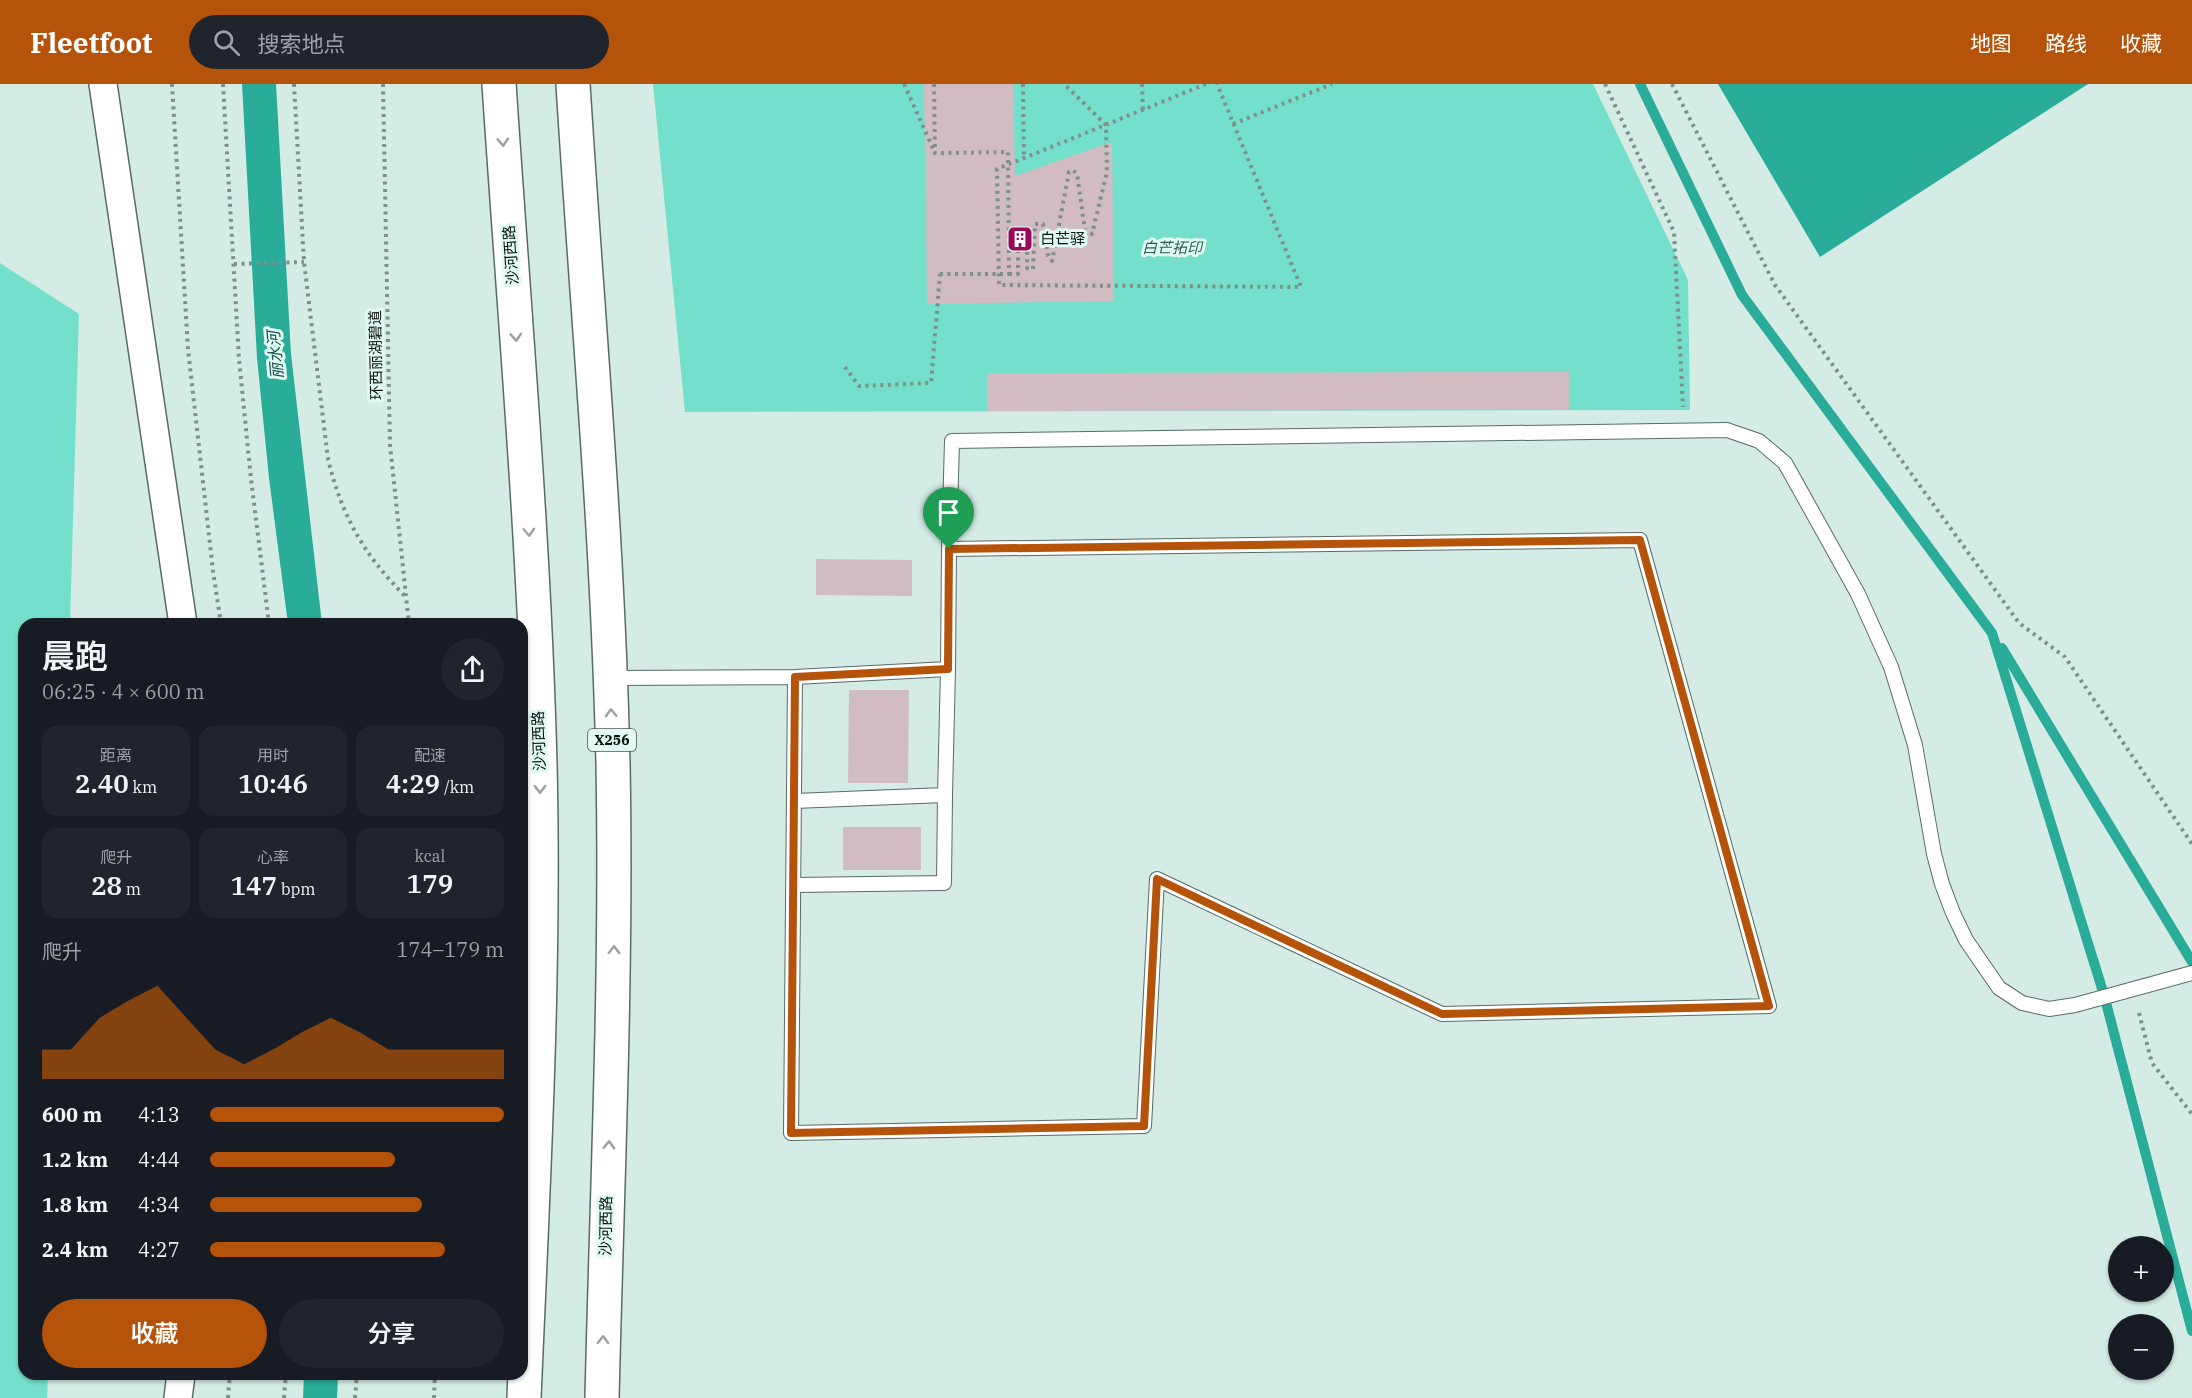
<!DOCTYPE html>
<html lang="zh">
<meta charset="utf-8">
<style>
body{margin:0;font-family:"IBM Plex Serif","Noto Sans SC",serif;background:#20242c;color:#f1f3f6;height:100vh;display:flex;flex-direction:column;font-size:22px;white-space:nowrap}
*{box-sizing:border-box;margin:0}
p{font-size:20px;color:#9ea1a6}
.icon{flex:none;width:33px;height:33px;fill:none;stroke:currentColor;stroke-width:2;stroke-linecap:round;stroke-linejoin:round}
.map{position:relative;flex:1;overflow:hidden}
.side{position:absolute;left:18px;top:534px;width:510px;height:762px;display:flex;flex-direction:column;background:#171b24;border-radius:18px;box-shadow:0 2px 4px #0004}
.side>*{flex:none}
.fabs{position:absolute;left:2108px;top:1152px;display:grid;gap:12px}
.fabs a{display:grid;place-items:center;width:66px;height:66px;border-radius:50%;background:#171b24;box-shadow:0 2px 4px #0004;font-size:30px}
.pin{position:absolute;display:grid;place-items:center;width:51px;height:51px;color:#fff;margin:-62px -26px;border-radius:50% 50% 50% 0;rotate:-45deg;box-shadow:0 0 6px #0007}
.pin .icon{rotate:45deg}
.round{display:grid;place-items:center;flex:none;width:63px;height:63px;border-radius:32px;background:#20242c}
.summary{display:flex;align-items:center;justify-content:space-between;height:102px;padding:0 24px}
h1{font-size:33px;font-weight:600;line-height:45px}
.stats{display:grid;grid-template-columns:repeat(3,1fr);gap:9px;height:102px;padding:6px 24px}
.stats div{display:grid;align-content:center;border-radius:15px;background:#20242c;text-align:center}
.stats b{font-size:26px;font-weight:600}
.stats small{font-size:16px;font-weight:400}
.stats p{font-size:16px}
.chart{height:168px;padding:12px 24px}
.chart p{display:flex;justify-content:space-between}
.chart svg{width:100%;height:108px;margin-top:6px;fill:#b45309;opacity:.7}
.button{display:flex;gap:12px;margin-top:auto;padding:12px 24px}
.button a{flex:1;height:69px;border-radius:36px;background:#b45309;color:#fff;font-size:24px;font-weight:600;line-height:69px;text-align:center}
.button a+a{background:#20242c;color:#f1f3f6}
ul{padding:0 24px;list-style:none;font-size:20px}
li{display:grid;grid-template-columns:96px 72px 1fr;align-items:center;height:45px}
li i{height:15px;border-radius:8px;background:#b45309}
header{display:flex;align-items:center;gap:36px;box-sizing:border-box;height:84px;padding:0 30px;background:#b45309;color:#fff}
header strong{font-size:28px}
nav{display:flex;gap:33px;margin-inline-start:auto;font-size:21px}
.search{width:420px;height:54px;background:#20242c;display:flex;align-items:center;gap:15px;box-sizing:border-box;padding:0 21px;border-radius:33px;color:#9ea1a6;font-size:22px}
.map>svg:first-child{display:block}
.green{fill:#74e0cb}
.water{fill:#29ac98}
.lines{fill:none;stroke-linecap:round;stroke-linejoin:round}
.stream{stroke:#29ac98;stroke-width:10}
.building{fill:#d2bcc3}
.service-casing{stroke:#576c67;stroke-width:16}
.minor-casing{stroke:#576c67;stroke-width:30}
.primary-casing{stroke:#576c67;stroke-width:36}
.path{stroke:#7f908c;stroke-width:4;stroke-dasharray:3 4.5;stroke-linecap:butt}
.service{stroke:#fff;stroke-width:14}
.minor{stroke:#fff;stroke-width:27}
.primary{stroke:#fff;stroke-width:33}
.path-bridge{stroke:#7f908c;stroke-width:4;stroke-dasharray:3 4.5;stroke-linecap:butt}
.oneway{stroke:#9da09f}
.route-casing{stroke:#fff;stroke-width:12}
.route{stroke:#b45309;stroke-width:8}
.labels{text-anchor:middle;stroke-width:6;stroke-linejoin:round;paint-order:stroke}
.shield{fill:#e1f9f3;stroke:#4a5754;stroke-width:1.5}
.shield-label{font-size:14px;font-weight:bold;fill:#091210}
.poi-label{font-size:15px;fill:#091210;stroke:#e1f9f3;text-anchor:start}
.park-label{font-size:15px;font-style:italic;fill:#2f6158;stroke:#e1f9f3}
.street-label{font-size:15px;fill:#091210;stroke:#e1f9f3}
.water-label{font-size:16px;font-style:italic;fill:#174c43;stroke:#e1f9f3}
</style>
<header>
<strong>Fleetfoot</strong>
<div class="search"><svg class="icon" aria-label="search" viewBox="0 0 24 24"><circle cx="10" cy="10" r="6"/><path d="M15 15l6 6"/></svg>搜索地点</div>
<nav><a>地图</a><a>路线</a><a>收藏</a></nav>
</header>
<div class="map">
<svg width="2192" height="1314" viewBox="0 0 2192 1314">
<rect width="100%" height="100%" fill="#d4ebe6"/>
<g class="green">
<polygon points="653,0 1593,0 1688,196 1690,326 685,328"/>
<polygon points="0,179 79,230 70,540 24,540 24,1290 48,1290 47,1314 0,1314"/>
</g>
<g class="water">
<polygon points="242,0 276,0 291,270 322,540 288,540 269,394 257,274"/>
<polygon points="1718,0 2088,0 1820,173"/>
<polygon points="304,1290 338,1290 337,1314 303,1314"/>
</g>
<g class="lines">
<g class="stream">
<polyline points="1640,0 1742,211 1992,549 2104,911 2192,1247"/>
<polyline points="2002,564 2192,878"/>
</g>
</g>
<g class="building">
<polygon points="924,0 1013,0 1015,92 1112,58 1114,217 927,220"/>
<polygon points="1569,288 1569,326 987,327 987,289"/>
<polygon points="816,475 912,476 912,512 816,511"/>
<polygon points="849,606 909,606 908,699 848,699"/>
<rect x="843" y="743" width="78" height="43"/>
</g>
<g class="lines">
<g class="service-casing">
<g id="service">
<polyline points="949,465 952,357 1727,346 1759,357 1785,379 1858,510 1891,583 1915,661 1934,770 1942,800 1953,829 1966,856 1999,904 2022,919 2049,925 2075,921 2192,889"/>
<polyline points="609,594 795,593 948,585 949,465 1640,456 1769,922 1442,930 1157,795 1144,1042 791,1049 795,593"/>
<polyline points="794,717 945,711 948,585"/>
<polyline points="794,801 944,799 945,711"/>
</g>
</g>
<g class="minor-casing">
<g id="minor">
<polyline points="103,0 183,540"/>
<polyline points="178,1314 181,1290"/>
</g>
</g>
<g class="primary-casing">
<g id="primary">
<path d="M499,0C514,226 534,453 540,680C545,891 533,1103 524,1314"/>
<path d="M573,0C587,226 608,453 613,680C617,891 607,1103 602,1314"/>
</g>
</g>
<g class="path">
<polyline points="172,0 188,265 213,487 221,540"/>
<polyline points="223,0 239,275 251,395 269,540"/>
<path d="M294,0L304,178L328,375C342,433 364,471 406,513"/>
<polyline points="383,0 390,361 409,540"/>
<polyline points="904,0 935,69"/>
<polyline points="1023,0 1024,74"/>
<polyline points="1142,0 1143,26"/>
<polyline points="1206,0 997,85 999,201 1301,203 1217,0"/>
<polyline points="1605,0 1674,148 1683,323"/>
<polyline points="1672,0 1775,201 2019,539 2065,573 2192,760"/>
<polyline points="1233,40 1332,0"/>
<polyline points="234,180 304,178"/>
<polyline points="1009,190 1018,190 1018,153 1024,153 1027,159 1027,184 1033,185 1035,140 1043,140 1048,172 1052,177 1069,88 1073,86 1077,90 1085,146 1092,150 1107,88 1106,41 1064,0"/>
<polyline points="845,283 859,302 931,299 940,190"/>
<polyline points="2139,929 2152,979 2192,1030"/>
<polyline points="228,1314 230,1290"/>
<polyline points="284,1314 286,1290"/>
<polyline points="355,1314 357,1290"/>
<polyline points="434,1314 435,1290"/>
</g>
<use href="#service" class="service"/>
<use href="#minor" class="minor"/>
<use href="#primary" class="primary"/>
<polyline class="path-bridge" points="934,0 935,69 1008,68 1009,190 940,190"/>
</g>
<defs><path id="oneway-chevron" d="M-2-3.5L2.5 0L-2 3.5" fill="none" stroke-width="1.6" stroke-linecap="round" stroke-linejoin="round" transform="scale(1.5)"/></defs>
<g class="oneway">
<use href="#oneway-chevron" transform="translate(503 58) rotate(86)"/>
<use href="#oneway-chevron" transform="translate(516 253) rotate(86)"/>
<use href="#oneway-chevron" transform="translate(529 448) rotate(87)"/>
<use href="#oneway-chevron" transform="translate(611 629) rotate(-92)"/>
<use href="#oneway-chevron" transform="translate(540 705) rotate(89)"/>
<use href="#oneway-chevron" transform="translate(614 866) rotate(-90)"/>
<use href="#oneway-chevron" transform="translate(609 1061) rotate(-88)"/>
<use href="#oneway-chevron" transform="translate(603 1256) rotate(-89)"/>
</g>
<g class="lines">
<g class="route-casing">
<polygon id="route" points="1640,456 1769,922 1442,930 1157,795 1144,1042 791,1049 795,593 948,585 949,465"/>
</g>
<use href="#route" class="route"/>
</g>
<defs>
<g id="building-square" transform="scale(1.35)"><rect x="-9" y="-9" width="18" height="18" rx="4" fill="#9b0a59" stroke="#e1f9f3"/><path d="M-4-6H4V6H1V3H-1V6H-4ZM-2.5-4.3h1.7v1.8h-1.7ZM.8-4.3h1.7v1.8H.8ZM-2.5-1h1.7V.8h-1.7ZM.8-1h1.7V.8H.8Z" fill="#fff"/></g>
</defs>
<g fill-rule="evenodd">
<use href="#building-square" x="1020" y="155"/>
</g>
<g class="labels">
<rect class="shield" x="588" y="645" width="48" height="22" rx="4.5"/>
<g class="shield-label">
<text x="612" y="661">X256</text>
</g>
<g class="poi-label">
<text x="1040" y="160">白芒驿</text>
</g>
<g class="park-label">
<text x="1172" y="169">白芒拓印</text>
</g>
<g class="street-label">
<text transform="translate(511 171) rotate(-94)" y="5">沙河西路</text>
<text transform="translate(376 271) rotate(-91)" y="5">环西丽湖碧道</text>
<text transform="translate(539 657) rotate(-92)" y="5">沙河西路</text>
<text transform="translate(606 1142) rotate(-89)" y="5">沙河西路</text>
</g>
<g class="water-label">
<text transform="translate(275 271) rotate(-95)" y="6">丽水河</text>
</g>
</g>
</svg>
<div class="fabs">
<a>+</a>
<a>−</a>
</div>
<div class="pin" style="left:949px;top:465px;background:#1e9e55"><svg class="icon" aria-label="arrive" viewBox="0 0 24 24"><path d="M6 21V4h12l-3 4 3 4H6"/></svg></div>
<section class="side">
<div class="summary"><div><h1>晨跑</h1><p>06:25 · 4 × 600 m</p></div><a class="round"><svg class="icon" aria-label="share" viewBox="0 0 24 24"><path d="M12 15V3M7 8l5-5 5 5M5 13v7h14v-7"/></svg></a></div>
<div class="stats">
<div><p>距离</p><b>2.40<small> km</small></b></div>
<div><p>用时</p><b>10:46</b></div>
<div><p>配速</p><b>4:29<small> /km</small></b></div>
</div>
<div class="stats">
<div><p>爬升</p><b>28<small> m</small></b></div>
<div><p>心率</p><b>147<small> bpm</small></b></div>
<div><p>kcal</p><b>179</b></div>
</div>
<div class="chart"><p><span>爬升</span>174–179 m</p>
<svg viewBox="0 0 160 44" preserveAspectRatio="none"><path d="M0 44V32L10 32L20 19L30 12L40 6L50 19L60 32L70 38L80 32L90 25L100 19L110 25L120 32L130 32L140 32L150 32L160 32V44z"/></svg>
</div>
<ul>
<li><b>600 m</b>4:13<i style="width:100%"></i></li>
<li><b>1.2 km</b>4:44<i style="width:63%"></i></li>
<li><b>1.8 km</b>4:34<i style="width:72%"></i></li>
<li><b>2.4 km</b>4:27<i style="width:80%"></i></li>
</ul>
<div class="button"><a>收藏</a><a>分享</a></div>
</section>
</div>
